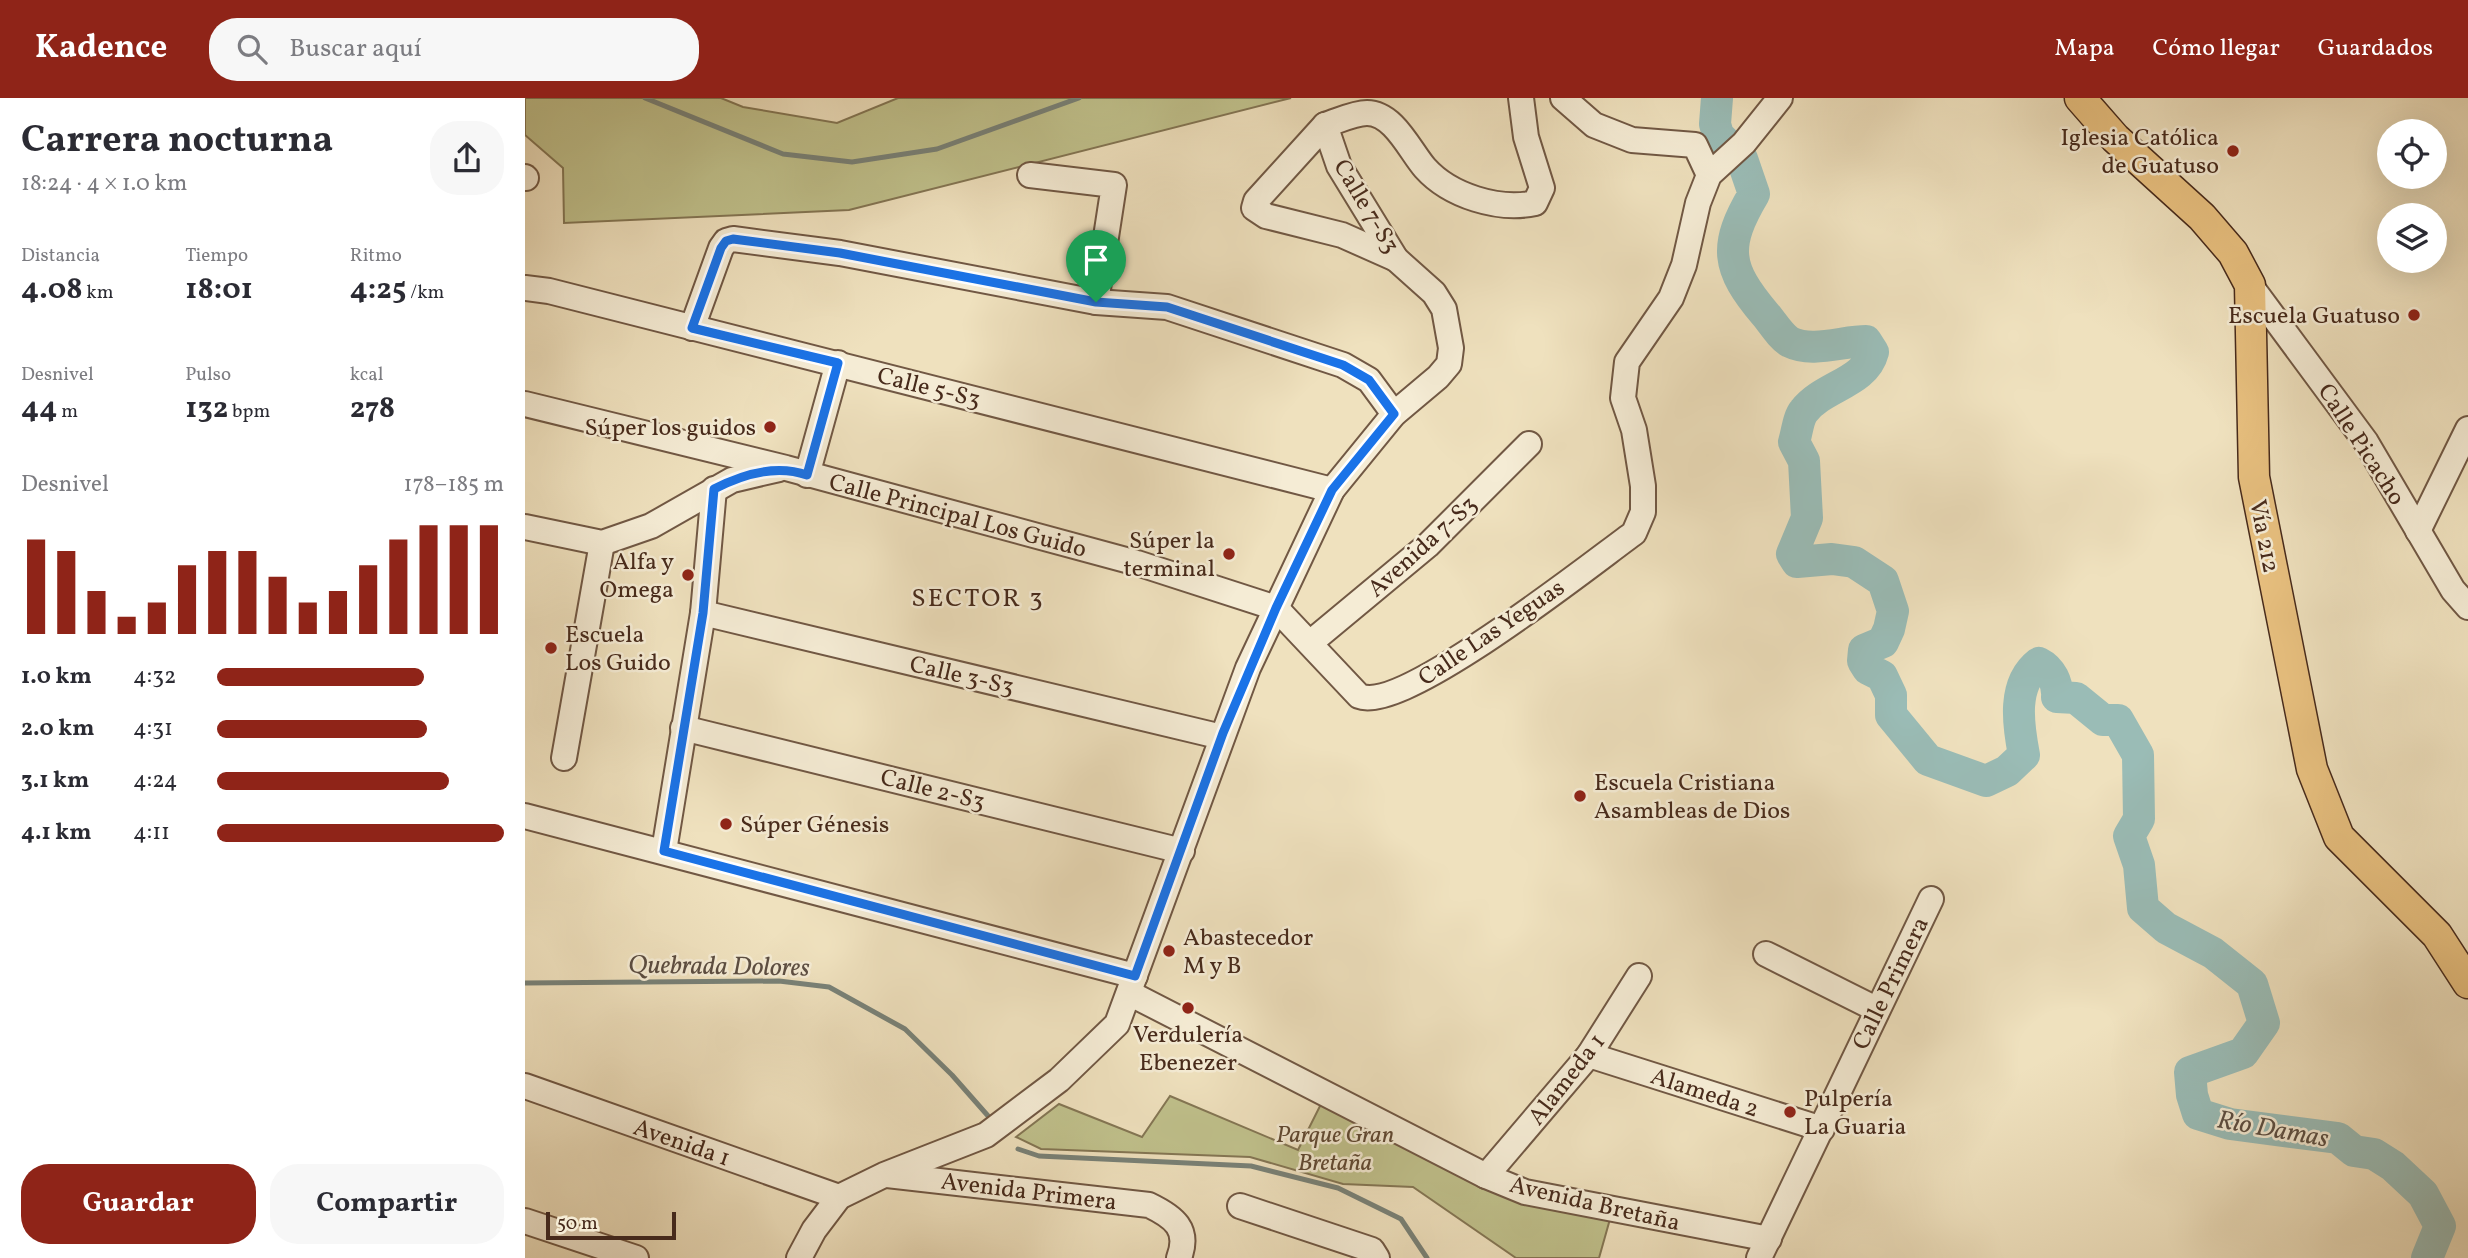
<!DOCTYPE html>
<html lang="es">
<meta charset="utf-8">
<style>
body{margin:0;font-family:Vollkorn,serif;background:#f7f7f7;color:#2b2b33;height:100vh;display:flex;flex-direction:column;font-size:26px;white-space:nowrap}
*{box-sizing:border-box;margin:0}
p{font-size:23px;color:#7c7c81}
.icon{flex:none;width:38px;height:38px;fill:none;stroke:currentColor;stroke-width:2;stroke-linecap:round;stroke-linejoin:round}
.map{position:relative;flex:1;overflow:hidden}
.drawer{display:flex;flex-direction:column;background:#fff;width:525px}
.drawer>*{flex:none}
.fabs{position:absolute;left:1852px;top:21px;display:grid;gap:14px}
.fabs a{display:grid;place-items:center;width:70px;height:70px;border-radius:50%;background:#fff;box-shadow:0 7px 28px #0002;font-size:35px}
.scale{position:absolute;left:21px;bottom:18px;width:130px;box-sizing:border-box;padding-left:7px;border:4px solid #472a1b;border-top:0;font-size:19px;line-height:24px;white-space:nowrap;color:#472a1b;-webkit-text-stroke:5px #f5ecd5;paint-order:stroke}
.pin{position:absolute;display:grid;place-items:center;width:60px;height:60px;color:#fff;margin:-72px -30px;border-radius:50% 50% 50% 0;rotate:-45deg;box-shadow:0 0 7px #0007}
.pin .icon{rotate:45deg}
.round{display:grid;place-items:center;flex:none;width:74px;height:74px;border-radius:28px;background:#f7f7f7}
.headline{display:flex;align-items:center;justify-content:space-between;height:119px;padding:0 21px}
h1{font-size:38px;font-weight:700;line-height:52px}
.figures{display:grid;grid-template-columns:repeat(3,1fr);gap:10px;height:119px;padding:7px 21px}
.figures div{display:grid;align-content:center}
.figures b{font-size:30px;font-weight:700}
.figures small{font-size:19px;font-weight:400}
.figures p{font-size:19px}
.chart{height:196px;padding:14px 21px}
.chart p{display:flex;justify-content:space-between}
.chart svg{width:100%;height:126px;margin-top:7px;stroke:#8f2418;stroke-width:6}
.button{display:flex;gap:14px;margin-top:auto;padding:14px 21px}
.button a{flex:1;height:80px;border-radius:28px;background:#8f2418;color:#fff;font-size:28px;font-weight:700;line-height:80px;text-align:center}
.button a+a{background:#f7f7f7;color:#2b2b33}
ul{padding:0 21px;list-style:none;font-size:23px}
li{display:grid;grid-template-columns:112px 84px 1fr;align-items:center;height:52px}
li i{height:18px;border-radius:9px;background:#8f2418}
header{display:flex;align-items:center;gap:42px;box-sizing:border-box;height:98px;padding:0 35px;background:#8f2418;color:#fff}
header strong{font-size:33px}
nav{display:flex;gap:38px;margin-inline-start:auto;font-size:24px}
.search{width:490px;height:63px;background:#f7f7f7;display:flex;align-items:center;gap:18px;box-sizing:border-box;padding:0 24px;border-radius:28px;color:#7c7c81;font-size:26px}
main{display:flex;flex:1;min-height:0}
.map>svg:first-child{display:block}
.green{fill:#c0c18c;stroke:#847654;stroke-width:2}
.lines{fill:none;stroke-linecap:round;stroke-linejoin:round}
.stream{stroke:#798278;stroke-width:5}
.river{stroke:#9abcb6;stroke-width:32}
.minor-casing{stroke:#715844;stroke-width:28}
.major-casing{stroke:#472a1b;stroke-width:33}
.minor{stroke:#f5ecd5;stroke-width:24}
.major{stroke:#e8c07f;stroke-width:30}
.route-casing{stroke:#fff;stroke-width:14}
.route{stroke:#1a73e8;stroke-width:9}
.poi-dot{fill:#8f2418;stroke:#f5ecd5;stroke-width:2.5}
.labels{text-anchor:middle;stroke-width:5;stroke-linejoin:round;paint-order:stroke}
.poi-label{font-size:24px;fill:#472a1b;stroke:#f5ecd5;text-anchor:end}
.street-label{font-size:24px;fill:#472a1b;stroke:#f5ecd5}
.park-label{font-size:24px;font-style:italic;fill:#5f4832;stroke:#f5ecd5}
.neighbourhood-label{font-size:26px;letter-spacing:2px;fill:#472a1b;stroke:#f5ecd5}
.water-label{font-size:26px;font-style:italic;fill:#5c4e42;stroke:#f5ecd5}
</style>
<header>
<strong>Kadence</strong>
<div class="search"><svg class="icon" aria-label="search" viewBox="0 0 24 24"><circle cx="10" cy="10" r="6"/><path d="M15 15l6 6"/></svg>Buscar aquí</div>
<nav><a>Mapa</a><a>Cómo llegar</a><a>Guardados</a></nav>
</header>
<main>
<section class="drawer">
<div class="headline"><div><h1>Carrera nocturna</h1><p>18:24 · 4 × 1.0 km</p></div><a class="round"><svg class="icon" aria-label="share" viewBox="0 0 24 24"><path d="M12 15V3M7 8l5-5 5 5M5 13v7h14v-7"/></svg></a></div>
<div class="figures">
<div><p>Distancia</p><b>4.08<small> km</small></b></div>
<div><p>Tiempo</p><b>18:01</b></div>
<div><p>Ritmo</p><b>4:25<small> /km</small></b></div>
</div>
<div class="figures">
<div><p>Desnivel</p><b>44<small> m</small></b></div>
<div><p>Pulso</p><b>132<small> bpm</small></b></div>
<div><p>kcal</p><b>278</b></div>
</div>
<div class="chart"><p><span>Desnivel</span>178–185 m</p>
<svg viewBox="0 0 160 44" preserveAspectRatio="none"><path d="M5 44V11M15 44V15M25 44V29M35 44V38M45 44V33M55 44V20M65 44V15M75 44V15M85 44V24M95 44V33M105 44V29M115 44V20M125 44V11M135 44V6M145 44V6M155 44V6"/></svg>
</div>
<ul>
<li><b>1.0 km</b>4:32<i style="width:72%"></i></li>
<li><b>2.0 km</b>4:31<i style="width:73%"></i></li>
<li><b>3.1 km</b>4:24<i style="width:81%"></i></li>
<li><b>4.1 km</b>4:11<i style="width:100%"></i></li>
</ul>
<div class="button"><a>Guardar</a><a>Compartir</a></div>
</section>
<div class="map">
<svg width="1943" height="1160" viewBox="0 0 1943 1160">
<rect width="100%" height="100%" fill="#efe1be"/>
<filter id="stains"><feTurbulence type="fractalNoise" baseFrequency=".00286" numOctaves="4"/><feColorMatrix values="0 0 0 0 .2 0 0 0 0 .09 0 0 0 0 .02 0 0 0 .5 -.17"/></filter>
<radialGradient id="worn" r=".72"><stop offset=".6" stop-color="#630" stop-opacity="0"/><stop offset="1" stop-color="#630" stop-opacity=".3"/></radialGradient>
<g class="green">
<polygon points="0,0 196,0 218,9 312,25 373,0 766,0 324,112 39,125 38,70 0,37"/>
<polygon points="645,998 773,1052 796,1006 1085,1121 1074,1160 991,1160 888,1089 818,1086 725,1059 516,1051 491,1039 534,1006 617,1039"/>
</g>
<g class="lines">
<g class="stream">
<polyline points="120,0 258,56 327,64 412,51 554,0"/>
<polyline points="0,885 254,883 304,889 380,931 427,977 464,1019"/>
<polyline points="493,1051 514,1058 726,1068 813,1090 876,1121 902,1160"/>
</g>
<path class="river" d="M1192,0L1190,26L1193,37L1217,61L1229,96C1198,148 1201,170 1240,216C1247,224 1256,239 1265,244C1287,255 1318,243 1341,243L1348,254C1340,285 1298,288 1279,313C1273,320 1272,335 1269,344L1279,363L1282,420L1267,456L1272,464L1307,461L1329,464L1358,483L1368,513L1364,531L1358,544L1339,552L1338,563L1343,571L1357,578L1366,597V617L1403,662L1461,683L1482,673L1499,657C1493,626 1487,586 1514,565C1526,571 1533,585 1532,599L1551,600L1578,622H1593L1613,657L1614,721L1604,738L1614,767L1618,810L1641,830L1688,855L1727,886L1739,925L1718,955L1665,974L1667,997L1673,1016L1705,1026L1813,1040L1829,1053L1849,1056L1868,1068L1898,1096L1915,1128L1902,1160"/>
<g class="minor-casing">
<g id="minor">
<polyline points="1038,0 1069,27 1107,42 1170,47 1184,77"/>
<polyline points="800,27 731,103 729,110 741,118 817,137 871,161"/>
<polyline points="505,77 589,87 571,204"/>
<polyline points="0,79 1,80"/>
<polyline points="1725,187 1841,344 1928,492 1943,509"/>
<polyline points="0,190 24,193 807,392"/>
<polyline points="167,230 196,150 201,143 208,141 315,155 571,204 642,209 818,267 844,282 869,316"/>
<path d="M0,306L261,370L612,465L751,510L834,598C878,616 1066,466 1109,435L1118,414V388L1109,332L1098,300L1102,264L1146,200L1159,167L1173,105L1184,77L1219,45L1255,0"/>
<polyline points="282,377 313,265"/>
<polyline points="0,429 77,445 126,428 207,382 254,371"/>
<polyline points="1893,433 1943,331"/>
<polyline points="178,515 697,639"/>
<polyline points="785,545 903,447 1004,346"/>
<polyline points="158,630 657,753"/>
<polyline points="39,660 77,445"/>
<polyline points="0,718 610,878"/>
<polyline points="139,753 178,515 189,391"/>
<polyline points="1241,856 1351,911"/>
<polyline points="604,895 961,1078 1000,1094 1244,1141"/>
<polyline points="1064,957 1297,1031"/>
<polyline points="0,988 314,1099"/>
<path d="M362,1077L624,1107C649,1119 665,1131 654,1160"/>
<polyline points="961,1078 1064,957 1114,878"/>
<polyline points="715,1108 847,1152 852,1160"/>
<polyline points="0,1123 111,1160"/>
<path d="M274,1160L289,1132L314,1099L359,1077L461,1037L534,982L592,926L723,570L807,392L869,316L913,279L924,266L926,250L919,211L909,195L871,161L814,68L800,27C813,23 829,15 842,15C869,15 885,53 900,70C925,98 974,113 1010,105L1017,90L1001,39L996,0"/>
<polyline points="1234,1160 1406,801"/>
</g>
</g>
<g class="major-casing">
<polyline id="major" points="1555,0 1590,40 1677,119 1708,155 1725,187 1729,379 1787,671 1814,739 1912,837 1943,885"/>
</g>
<use href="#minor" class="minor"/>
<use href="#major" class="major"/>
</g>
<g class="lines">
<g class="route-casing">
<path id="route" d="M208,141L315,155L571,204L642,209L818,267L844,282L869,316L807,392L751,510L698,635L610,878L139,753L178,515L189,391C218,376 250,366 282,377L313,265L167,230L196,150L201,143Z"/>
</g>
<use href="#route" class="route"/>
</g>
<g class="poi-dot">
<circle cx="1708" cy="53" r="7"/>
<circle cx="1889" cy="217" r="7"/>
<circle cx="245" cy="329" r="7"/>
<circle cx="704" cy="456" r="7"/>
<circle cx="163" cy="477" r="7"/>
<circle cx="26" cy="550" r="7"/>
<circle cx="1055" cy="698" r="7"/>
<circle cx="201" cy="726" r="7"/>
<circle cx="644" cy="853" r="7"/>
<circle cx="663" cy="910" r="7"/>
<circle cx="1265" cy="1014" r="7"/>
</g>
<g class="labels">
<g class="poi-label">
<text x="1694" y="47">Iglesia Católica<tspan x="1694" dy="28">de Guatuso</tspan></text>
<text x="1875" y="225">Escuela Guatuso</text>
<text x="231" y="337">Súper los guidos</text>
<text x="690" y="450">Súper la<tspan x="690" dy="28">terminal</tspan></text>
<text x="149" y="471">Alfa y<tspan x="149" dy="28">Omega</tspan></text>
<text x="40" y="544" text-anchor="start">Escuela<tspan x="40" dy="28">Los Guido</tspan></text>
<text x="1069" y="692" text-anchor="start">Escuela Cristiana<tspan x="1069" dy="28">Asambleas de Dios</tspan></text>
<text x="215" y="734" text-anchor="start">Súper Génesis</text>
<text x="658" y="847" text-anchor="start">Abastecedor<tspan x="658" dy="28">M y B</tspan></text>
<text x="663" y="944" text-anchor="middle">Verdulería<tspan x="663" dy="28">Ebenezer</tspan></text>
<text x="1279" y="1008" text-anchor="start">Pulpería<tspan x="1279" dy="28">La Guaria</tspan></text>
</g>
<g class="street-label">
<text transform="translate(842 108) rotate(59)" y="8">Calle 7-S3</text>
<text transform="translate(404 289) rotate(14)" y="8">Calle 5-S3</text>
<text transform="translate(1837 346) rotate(57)" y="8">Calle Picacho</text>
<text transform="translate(433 417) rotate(15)" y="8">Calle Principal Los Guido</text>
<text transform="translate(1740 438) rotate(79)" y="8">Vía 212</text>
<text transform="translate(897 448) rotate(-42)" y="8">Avenida 7-S3</text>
<text transform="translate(966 534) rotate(-34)" y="8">Calle Las Yeguas</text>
<text transform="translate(437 577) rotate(13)" y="8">Calle 3-S3</text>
<text transform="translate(408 691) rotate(14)" y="8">Calle 2-S3</text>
<text transform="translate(1365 885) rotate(-64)" y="8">Calle Primera</text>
<text transform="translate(1041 981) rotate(-52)" y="8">Alameda 1</text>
<text transform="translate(1180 994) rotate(18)" y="8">Alameda 2</text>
<text transform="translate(157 1044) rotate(19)" y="8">Avenida 1</text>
<text transform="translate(504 1093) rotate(7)" y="8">Avenida Primera</text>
<text transform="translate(1070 1105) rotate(13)" y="8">Avenida Bretaña</text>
</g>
<g class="park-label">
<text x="810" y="1044">Parque Gran<tspan x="810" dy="28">Bretaña</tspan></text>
</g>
<g class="neighbourhood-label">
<text x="453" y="508">SECTOR 3</text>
</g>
<g class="water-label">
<text transform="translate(194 867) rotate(1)" y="9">Quebrada Dolores</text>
<text transform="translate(1748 1030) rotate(10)" y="9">Río Damas</text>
</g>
</g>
<rect width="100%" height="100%" filter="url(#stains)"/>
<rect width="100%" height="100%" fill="url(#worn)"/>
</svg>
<div class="fabs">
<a><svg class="icon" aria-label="locate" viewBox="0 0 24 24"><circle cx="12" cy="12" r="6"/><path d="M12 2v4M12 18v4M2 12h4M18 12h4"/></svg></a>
<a><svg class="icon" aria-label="layers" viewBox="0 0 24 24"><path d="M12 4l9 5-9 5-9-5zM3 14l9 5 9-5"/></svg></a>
</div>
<div class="scale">50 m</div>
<div class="pin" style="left:571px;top:204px;background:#1e9e55"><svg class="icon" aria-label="arrive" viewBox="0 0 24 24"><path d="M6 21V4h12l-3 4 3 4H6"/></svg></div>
</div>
</main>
